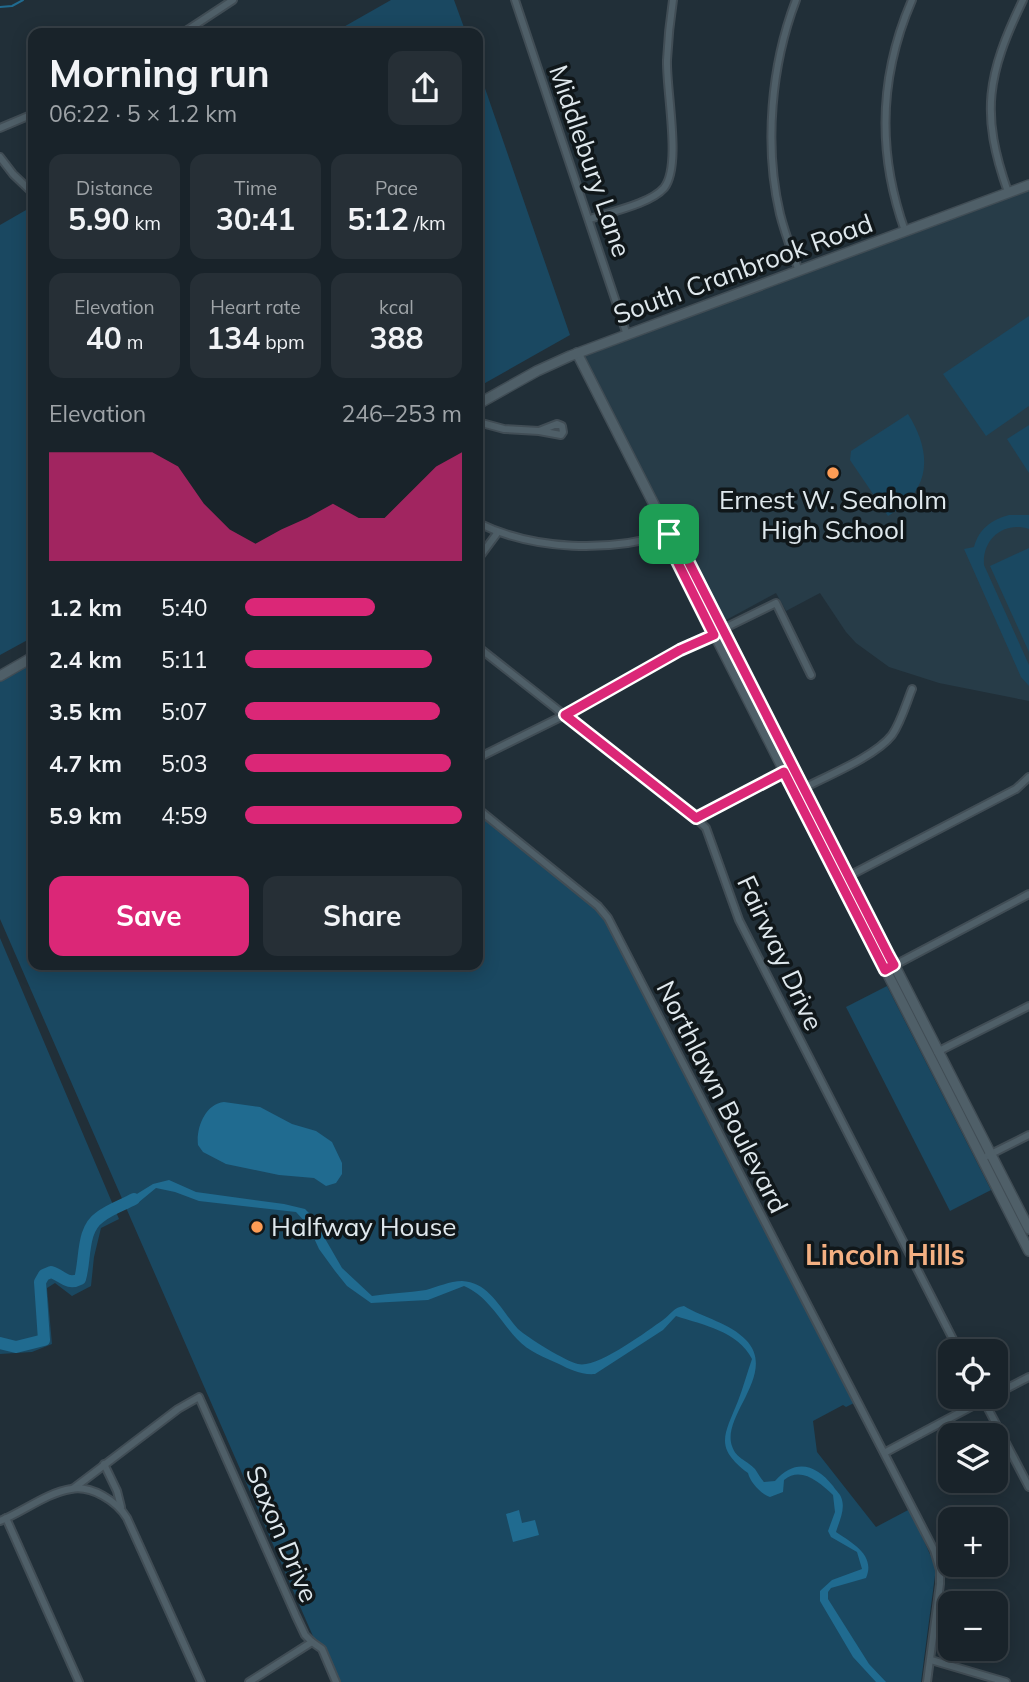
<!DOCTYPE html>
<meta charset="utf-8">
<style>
body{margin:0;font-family:Mulish,sans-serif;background:#262f36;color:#f1f3f6;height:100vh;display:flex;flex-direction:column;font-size:26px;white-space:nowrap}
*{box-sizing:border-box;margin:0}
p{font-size:23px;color:#9fa4a8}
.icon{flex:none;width:38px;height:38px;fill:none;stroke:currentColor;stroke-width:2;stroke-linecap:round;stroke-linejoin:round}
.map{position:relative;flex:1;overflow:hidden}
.drawer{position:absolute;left:28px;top:28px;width:455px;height:942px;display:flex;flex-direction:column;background:#19232a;border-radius:14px;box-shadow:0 4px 18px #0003,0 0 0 2px #374047}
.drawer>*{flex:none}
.tools{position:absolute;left:938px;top:1339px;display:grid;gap:14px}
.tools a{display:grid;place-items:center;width:70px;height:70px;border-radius:14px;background:#19232a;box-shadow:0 4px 18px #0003,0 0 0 2px #374047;font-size:35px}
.pin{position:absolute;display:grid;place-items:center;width:60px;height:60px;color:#fff;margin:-30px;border-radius:14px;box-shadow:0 4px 10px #0006}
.round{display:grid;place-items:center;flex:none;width:74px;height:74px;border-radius:14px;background:#262f36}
.head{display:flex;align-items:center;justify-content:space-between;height:119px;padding:0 21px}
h1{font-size:38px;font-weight:700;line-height:52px}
.stats{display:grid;grid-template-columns:repeat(3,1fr);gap:10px;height:119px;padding:7px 21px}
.stats div{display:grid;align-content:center;border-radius:14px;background:#262f36;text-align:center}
.stats b{font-size:30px;font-weight:700}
.stats small{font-size:19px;font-weight:400}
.stats p{font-size:19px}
.chart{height:196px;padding:14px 21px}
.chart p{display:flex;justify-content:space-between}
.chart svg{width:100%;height:126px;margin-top:7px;fill:#db2777;opacity:.7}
.cta{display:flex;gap:14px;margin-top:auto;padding:14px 21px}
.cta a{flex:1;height:80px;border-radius:14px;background:#db2777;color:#fff;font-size:28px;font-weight:700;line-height:80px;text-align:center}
.cta a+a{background:#262f36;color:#f1f3f6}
ul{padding:0 21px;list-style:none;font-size:23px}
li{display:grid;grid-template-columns:112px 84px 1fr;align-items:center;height:52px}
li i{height:18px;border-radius:9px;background:#db2777}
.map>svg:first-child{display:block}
.built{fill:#273c48}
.green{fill:#1a4861}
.water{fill:#206b90}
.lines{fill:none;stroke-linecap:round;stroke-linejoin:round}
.stream{stroke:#206b90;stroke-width:2}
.river{stroke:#206b90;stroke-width:12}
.street-casing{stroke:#414d55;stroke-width:10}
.secondary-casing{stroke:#414d55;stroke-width:12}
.street{stroke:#4f5f68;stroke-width:6}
.secondary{stroke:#4f5f68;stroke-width:9}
.route-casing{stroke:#fff;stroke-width:14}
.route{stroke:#db2777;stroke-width:9}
.poi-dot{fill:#fd9c55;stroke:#10171a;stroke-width:2.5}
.labels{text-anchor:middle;stroke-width:7;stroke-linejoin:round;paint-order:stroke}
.street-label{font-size:26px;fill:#dfe8ed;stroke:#10171a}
.poi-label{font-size:26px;fill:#dfe8ed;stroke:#10171a}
.neighbourhood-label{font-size:28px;font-weight:bold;fill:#f4b082;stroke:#10171a}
</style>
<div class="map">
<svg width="1029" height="1682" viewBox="0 0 1029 1682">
<rect width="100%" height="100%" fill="#212f38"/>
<polygon class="built" points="1029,184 1029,701 939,683 889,667 856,643 846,632 820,593 786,611 776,593 715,626 578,353"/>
<g class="green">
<polygon points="391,0 454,0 466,33 333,33"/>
<polygon points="478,68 570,335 478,387"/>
<polygon points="33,206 33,637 0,655 0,225"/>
<polygon points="1029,316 1029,406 986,436 943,374"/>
<path d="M908,414C933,454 931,491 888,516L850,460L851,451Z"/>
<polygon points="1029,425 1029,473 1007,439"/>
<path d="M1009,515H1029V529C1004,521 982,539 984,565L1029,665V686L1021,677L964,549L974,547C979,529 991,520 1009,515Z"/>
<polygon points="1029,548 1029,652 990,566"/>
<polygon points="33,659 33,964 478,964 478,807 603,907 829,1341 854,1403 846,1407 843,1405 813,1421 817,1452 876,1527 910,1509 936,1568 921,1682 333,1682 0,919 0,678"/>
<polygon points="0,938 119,1219 101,1228 94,1257 91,1286 72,1296 55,1283 47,1288 52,1344 32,1352 0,1354"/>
<polygon points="887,986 991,1190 950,1211 846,1007"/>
</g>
<g class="water">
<path d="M224,1102L260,1107L292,1124L316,1131L332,1142L342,1163V1174L336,1183L326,1186L314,1178L279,1175L226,1164L203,1152L198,1145C196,1128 205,1104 224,1102Z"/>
<path d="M169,1180L196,1192L284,1204L305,1209L312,1216L342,1268L372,1296C390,1293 408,1293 426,1290C437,1287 450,1281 462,1281C490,1282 502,1312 518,1329C528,1338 565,1361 578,1364C597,1369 647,1331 663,1320C671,1314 674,1307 684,1306C704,1318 730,1323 746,1340C778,1373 721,1416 732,1446C736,1459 747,1460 755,1469C758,1473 760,1478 764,1482L775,1481C795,1458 816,1464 833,1486C836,1491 841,1494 842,1500C845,1510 839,1522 836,1532C852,1543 876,1555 866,1578L831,1588L828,1592V1599L869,1664L886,1682H876L853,1657L820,1601V1591L832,1580L862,1569L857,1552L831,1537L828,1531L835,1512L833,1495C819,1482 801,1466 784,1480L783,1492L770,1497C761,1494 750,1482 748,1473C714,1447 724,1436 738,1401C743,1388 747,1373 752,1359C738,1331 703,1325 676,1316L663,1330L595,1374C581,1375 571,1370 559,1364C544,1357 529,1352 517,1339C500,1321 488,1296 464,1286L428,1300L371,1303L347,1286L335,1271L319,1249L308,1225L296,1212L199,1201L175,1192L156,1188L139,1202L121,1208L119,1205L153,1184Z"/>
<polygon points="519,1510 522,1523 535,1520 539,1535 513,1542 506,1514"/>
</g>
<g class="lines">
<polyline class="stream" points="0,7 12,6 23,0"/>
<path class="river" d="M0,1343L16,1347L44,1340L40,1282L44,1275L51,1272C62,1275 67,1286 80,1279C86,1259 81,1230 100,1217C110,1209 123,1205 134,1199"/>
<g class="street-casing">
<g id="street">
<polyline points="515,0 627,335"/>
<path d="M796,0C771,65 764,146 780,214C785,234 792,252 799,271"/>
<polyline points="183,33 233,0"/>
<polyline points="0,128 33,114"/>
<polyline points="0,157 13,174 33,193"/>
<path d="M1008,192C980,113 987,75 1023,0"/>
<path d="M590,219C610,212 650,204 664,188C682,166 666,91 667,60C668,40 670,20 673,0"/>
<path d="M905,231C877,153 879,76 912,0"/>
<polyline points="478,422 504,429 539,431 561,435 563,432 562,426 557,424 539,431"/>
<path d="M478,523C536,551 608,552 669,534"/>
<polyline points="478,559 498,532"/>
<polyline points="478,647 699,821 706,828 739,920 959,1351"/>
<polyline points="478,758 577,709 680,650 776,603 811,675"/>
<path d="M802,789C827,776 876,756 892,735C901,722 906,704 912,689"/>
<polyline points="478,809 598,906 608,918 934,1550 940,1570 940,1584 927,1682"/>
<polyline points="697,818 788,769"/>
<polyline points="847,877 1016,789 1029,777"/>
<polyline points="893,966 1029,894"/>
<polyline points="937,1052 1029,1006"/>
<polyline points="987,1156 1029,1135"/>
<polyline points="996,1394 1029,1377"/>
<polyline points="983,1399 1029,1487"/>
<polyline points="886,1452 991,1396"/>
<polyline points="104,1464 117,1491 121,1507"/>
<polyline points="74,1488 178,1409 199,1397 296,1616 305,1635 312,1642 322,1649 336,1682"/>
<polyline points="6,1518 79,1682"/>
<path d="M0,1521C23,1512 46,1493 71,1489C91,1485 117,1501 127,1518L201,1682"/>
<polyline points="931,1660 1006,1682"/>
<polyline points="249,1682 312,1642"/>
</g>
</g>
<g class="secondary-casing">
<g id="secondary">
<polyline points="577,353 669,534 670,547 1029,1251"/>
<polyline points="478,404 537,371 570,356 1029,185"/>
<polyline points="669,534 679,543 1029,1229"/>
<polyline points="0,676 33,657"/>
</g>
</g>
<use href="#street" class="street"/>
<use href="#secondary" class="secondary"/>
</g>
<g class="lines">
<g class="route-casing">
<polygon id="route" points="669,534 679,543 889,956 894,965 885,970 784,772 696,818 565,715 680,650 714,635 670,547"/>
</g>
<use href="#route" class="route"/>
</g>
<g class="poi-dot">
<circle cx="833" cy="473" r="7"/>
<circle cx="257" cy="1227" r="7"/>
</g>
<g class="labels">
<g class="street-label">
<text transform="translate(590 161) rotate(71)" y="9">Middlebury Lane</text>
<text transform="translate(743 269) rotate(-20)" y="9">South Cranbrook Road</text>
<text transform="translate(780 953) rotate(65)" y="9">Fairway Drive</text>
<text transform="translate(722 1097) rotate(63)" y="9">Northlawn Boulevard</text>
<text transform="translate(282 1534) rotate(67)" y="9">Saxon Drive</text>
</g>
<g class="poi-label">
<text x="833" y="509">Ernest W. Seaholm<tspan x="833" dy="30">High School</tspan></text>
<text x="271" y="1236" text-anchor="start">Halfway House</text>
</g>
<g class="neighbourhood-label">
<text x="885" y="1265">Lincoln Hills</text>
</g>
</g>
</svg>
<div class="tools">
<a><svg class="icon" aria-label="locate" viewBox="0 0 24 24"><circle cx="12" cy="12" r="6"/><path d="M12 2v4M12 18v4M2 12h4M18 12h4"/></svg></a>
<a><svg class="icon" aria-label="layers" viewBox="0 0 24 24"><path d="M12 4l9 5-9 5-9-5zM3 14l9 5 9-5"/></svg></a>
<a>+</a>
<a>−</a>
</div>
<div class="pin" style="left:669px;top:534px;background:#1e9e55"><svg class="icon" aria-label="arrive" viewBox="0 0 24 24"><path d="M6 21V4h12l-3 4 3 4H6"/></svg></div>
<section class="drawer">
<div class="head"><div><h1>Morning run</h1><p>06:22 · 5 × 1.2 km</p></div><a class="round"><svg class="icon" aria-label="share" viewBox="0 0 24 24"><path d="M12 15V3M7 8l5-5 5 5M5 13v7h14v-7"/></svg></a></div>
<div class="stats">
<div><p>Distance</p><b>5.90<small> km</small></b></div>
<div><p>Time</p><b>30:41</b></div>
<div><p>Pace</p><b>5:12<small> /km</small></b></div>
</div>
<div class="stats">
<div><p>Elevation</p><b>40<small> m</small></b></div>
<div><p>Heart rate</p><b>134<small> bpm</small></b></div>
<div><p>kcal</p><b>388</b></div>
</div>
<div class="chart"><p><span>Elevation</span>246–253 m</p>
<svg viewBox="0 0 160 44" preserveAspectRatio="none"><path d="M0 44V6L10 6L20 6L30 6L40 6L50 11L60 24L70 33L80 38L90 33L100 29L110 24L120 29L130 29L140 20L150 11L160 6V44z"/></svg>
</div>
<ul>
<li><b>1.2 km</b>5:40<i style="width:60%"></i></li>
<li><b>2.4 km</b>5:11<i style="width:86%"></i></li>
<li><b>3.5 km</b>5:07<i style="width:90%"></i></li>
<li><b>4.7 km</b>5:03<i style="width:95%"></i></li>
<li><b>5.9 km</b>4:59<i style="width:100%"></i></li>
</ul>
<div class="cta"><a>Save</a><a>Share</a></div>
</section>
</div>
